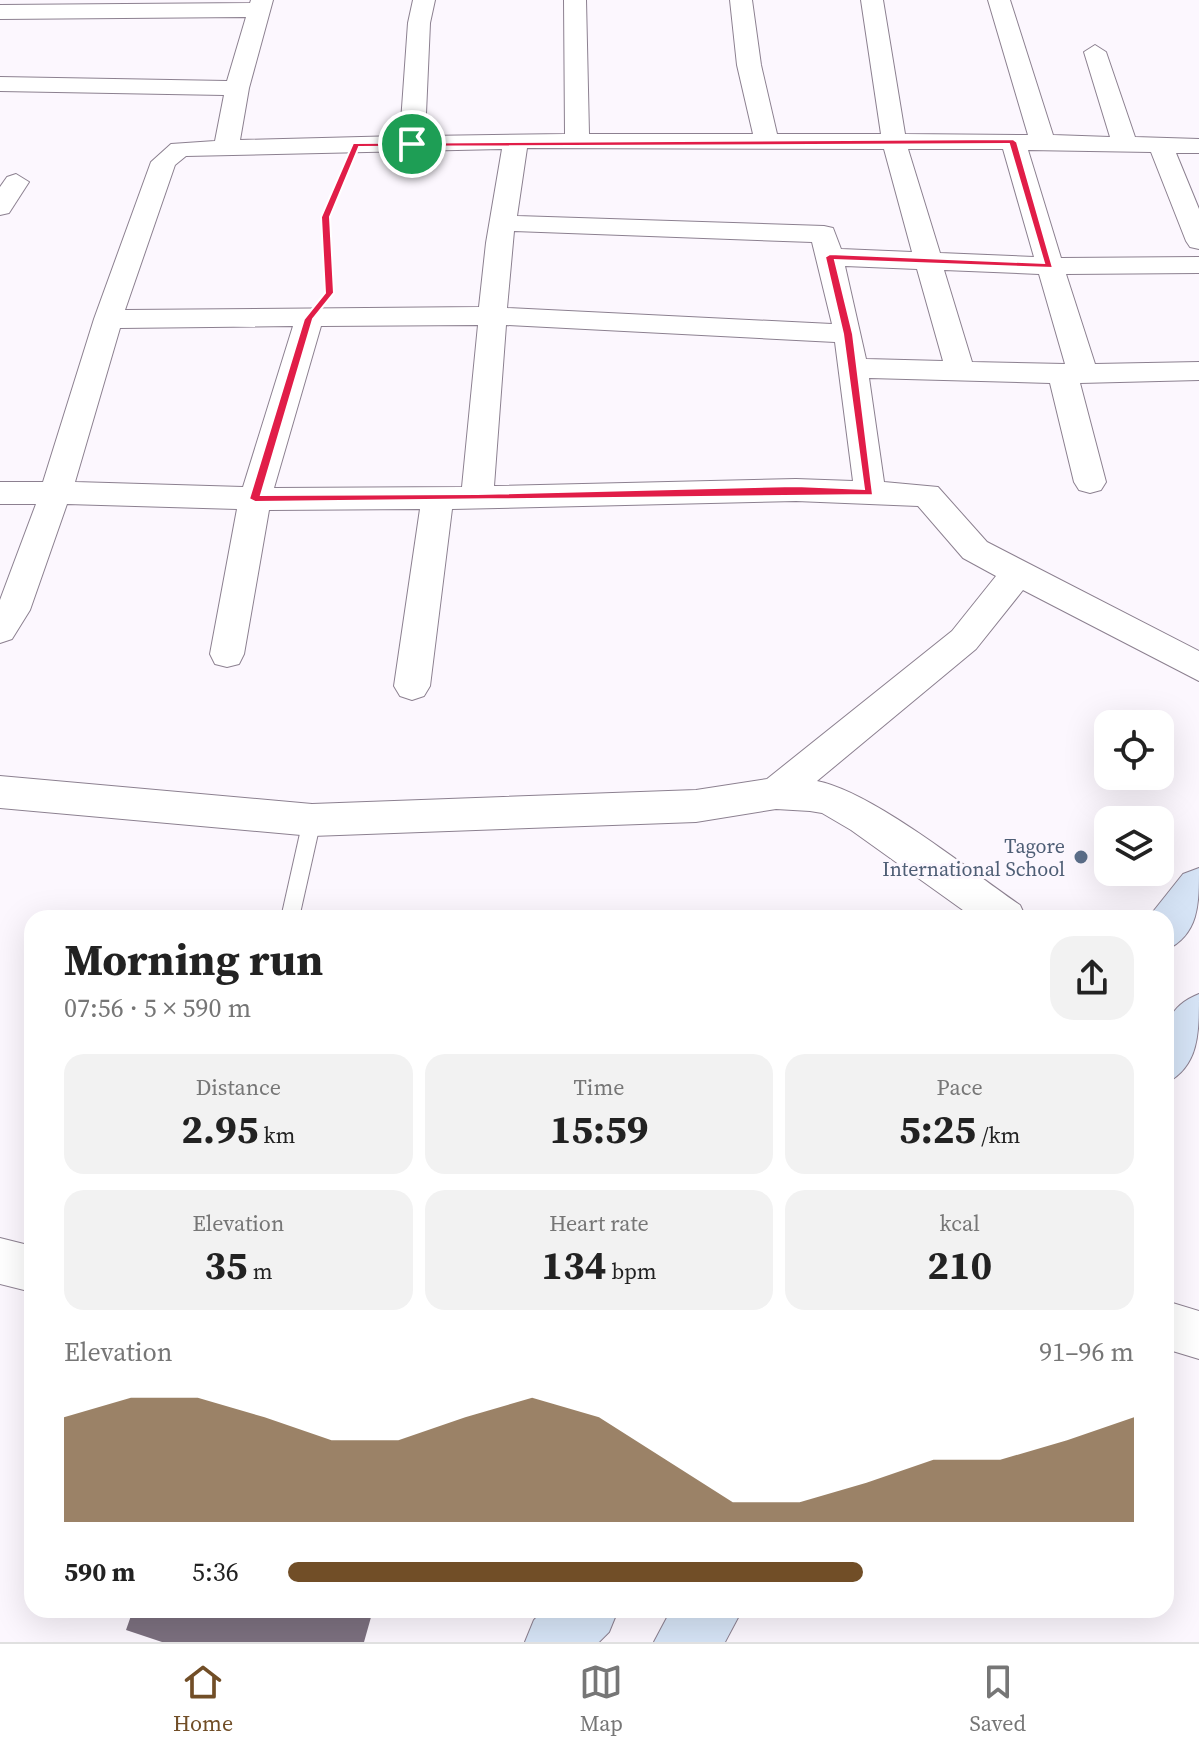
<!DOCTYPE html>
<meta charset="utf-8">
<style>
body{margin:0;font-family:"Source Serif 4",serif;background:#f2f2f2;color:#222;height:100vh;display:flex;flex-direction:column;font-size:30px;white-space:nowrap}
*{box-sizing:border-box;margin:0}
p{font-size:26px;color:#767676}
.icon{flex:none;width:44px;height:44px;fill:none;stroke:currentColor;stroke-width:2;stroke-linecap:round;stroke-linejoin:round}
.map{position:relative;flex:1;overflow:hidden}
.details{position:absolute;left:24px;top:910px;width:1150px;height:708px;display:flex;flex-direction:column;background:#fff;border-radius:24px;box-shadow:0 8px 32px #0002}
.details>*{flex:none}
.controls{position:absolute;left:1094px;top:710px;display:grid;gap:16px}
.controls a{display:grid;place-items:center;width:80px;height:80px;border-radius:16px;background:#fff;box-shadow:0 8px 32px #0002;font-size:40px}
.pin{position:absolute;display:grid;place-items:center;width:68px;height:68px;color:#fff;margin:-34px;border:4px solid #fff;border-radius:50%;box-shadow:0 2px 8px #0007}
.round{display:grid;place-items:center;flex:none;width:84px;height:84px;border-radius:24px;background:#f2f2f2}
.overview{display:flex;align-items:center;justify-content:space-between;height:136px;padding:0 40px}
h1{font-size:44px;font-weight:700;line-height:60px}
.figures{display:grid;grid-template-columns:repeat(3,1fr);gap:12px;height:136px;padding:8px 40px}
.figures div{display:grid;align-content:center;border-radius:20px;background:#f2f2f2;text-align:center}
.figures b{font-size:40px;font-weight:700}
.figures small{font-size:22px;font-weight:400}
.figures p{font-size:22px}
.chart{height:224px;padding:16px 40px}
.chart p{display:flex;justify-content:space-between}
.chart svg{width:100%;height:144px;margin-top:8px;fill:#714e27;opacity:.7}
ul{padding:0 40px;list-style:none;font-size:26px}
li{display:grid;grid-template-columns:128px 96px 1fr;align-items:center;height:60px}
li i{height:20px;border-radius:10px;background:#714e27}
.dock{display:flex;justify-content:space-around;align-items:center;height:112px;border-top:2px solid #e0e0e0;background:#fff;font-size:22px;color:#767676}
.dock a{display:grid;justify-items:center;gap:4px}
.dock .current{color:#714e27}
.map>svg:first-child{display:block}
.building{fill:#7c707f}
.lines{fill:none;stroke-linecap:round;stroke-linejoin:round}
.lane-casing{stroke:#8c8090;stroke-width:2}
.street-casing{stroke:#8c8090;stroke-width:2}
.secondary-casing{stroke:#8c8090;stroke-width:2}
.path-far1{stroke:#908b92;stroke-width:3;stroke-dasharray:4 4;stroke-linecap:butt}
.path{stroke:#908b92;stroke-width:4;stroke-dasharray:5 5;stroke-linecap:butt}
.lane{fill:#fff;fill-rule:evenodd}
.street{fill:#fff;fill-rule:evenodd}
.secondary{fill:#d6e4f6;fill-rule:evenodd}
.route{fill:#e11d48;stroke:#fff;stroke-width:2;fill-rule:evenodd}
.service-dot{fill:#5c6f8a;stroke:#fcf7fe;stroke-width:3}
.labels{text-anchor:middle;stroke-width:6;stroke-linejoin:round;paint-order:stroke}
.service-label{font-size:20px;fill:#4e5e75;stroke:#fcf7fe;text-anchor:end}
</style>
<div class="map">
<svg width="1199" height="1642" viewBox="0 0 1199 1642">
<rect width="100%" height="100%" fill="#fcf7fe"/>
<polygon class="building" points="133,1610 373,1610 364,1642 162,1642 126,1630"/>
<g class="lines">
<g class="lane-casing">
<polygon id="lane" points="312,812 318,815 321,820 299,918 281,918 303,820 306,815"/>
</g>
<g class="street-casing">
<g id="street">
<path d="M251,0H273L249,88L240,140L400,136L408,23L413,0H435L430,23L425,136L565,134L564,0H586L589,134H753L737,65L730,0H752L761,65L777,134H881L861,0H883L905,134L1028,135L988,0H1010L1053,135L1110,137L1084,52L1095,45L1106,52L1135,137L1199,139V153H1176L1199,209V249L1190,247L1186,241L1151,152L1028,150L1061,258L1199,257V273L1066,274L1095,364L1199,362V380L1080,383L1106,482L1101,490L1090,493L1079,490L1074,482L1050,383L869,378L884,482L938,487L987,542L1199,651V681L1023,590L976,649L817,781C873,792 970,871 1020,905L1026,918H974L851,830L822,813L810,811L776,809L696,822L312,836L0,808V776L312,804L696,790L767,779L952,631L996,576L963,558L918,506L796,501L452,509L430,686L424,696L412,700L400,696L394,686L420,509L269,510L244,654L239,664L227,667L215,664L210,654L237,509L67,504L30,610L12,639L0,643V600L36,504H0V482H43L94,319L151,162L171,144L215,141L224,95L0,91V77L227,81L246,17L0,19V5L250,3ZM527,148L884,149L912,252L841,249L833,228L824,226L517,216ZM502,149L486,243L479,307L125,310L175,165L186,156ZM908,149H1003L1034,257L940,253ZM514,231L812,242L832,324L507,308ZM845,266L917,269L943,361L866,359ZM944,270L1039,274L1065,364L972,362ZM478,325L462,487L274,488L321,326ZM506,325L835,342L853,481L796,479L494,486ZM293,326L243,487L75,482L120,328Z"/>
<polygon points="16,174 29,182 9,213 0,215 0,187 7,177"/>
<polygon points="0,1238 32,1246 32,1292 0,1284"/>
<polygon points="1166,1301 1199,1311 1199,1359 1166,1349"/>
</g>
</g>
<g class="secondary-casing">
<g id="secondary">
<path d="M1199,868C1199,905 1199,934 1166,950V918H1148L1183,874Z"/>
<path d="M1199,994C1199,1034 1199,1066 1166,1083C1166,1043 1156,1011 1199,994Z"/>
<polygon points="544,1610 618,1610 609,1632 599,1642 525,1642 534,1620"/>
<polygon points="671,1610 742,1610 725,1642 654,1642"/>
</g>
</g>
<polyline class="path-far1" points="329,284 325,217 345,171"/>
<polyline class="path" points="329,282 329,289"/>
<use href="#lane" class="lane"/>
<use href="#street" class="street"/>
<use href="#secondary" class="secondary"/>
</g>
<path class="route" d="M1013,139L1017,142L1053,268L835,260L853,334L873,495L255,502L249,499L304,319L325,293L321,217L353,143ZM1009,144L1044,263L830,254L825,257L843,334L864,489L796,486L477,494L261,495L313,319L334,293L330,217L359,147Z"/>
<circle class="service-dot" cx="1081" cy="857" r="8"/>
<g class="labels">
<g class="service-label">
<text x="1065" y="853">Tagore<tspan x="1065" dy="23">International School</tspan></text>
</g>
</g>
</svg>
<div class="controls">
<a><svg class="icon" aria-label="locate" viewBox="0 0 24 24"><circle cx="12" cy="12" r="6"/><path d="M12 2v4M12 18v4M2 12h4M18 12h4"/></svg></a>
<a><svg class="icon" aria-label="layers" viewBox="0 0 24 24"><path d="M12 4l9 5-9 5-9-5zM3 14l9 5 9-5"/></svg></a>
</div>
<div class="pin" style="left:412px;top:144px;background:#1e9e55"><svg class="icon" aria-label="arrive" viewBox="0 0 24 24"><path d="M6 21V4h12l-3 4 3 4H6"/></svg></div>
<section class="details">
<div class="overview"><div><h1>Morning run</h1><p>07:56 · 5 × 590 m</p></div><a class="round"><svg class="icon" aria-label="share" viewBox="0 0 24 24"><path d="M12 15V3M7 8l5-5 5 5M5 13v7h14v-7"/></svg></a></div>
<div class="figures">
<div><p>Distance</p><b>2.95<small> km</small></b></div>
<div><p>Time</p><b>15:59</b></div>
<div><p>Pace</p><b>5:25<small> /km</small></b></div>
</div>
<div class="figures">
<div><p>Elevation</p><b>35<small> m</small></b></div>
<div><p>Heart rate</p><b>134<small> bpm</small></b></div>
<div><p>kcal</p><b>210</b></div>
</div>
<div class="chart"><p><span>Elevation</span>91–96 m</p>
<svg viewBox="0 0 160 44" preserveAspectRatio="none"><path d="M0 44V12L10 6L20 6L30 12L40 19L50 19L60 12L70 6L80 12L90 25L100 38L110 38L120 32L130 25L140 25L150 19L160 12V44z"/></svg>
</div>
<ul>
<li><b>590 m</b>5:36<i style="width:68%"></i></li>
</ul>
</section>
</div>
<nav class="dock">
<a class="current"><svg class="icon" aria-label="home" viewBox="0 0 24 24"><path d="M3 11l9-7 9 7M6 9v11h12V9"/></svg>Home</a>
<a><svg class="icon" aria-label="map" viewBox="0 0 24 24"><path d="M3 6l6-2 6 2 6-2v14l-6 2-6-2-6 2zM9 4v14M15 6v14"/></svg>Map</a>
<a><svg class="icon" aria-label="saved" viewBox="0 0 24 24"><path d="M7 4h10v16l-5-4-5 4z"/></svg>Saved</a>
</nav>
